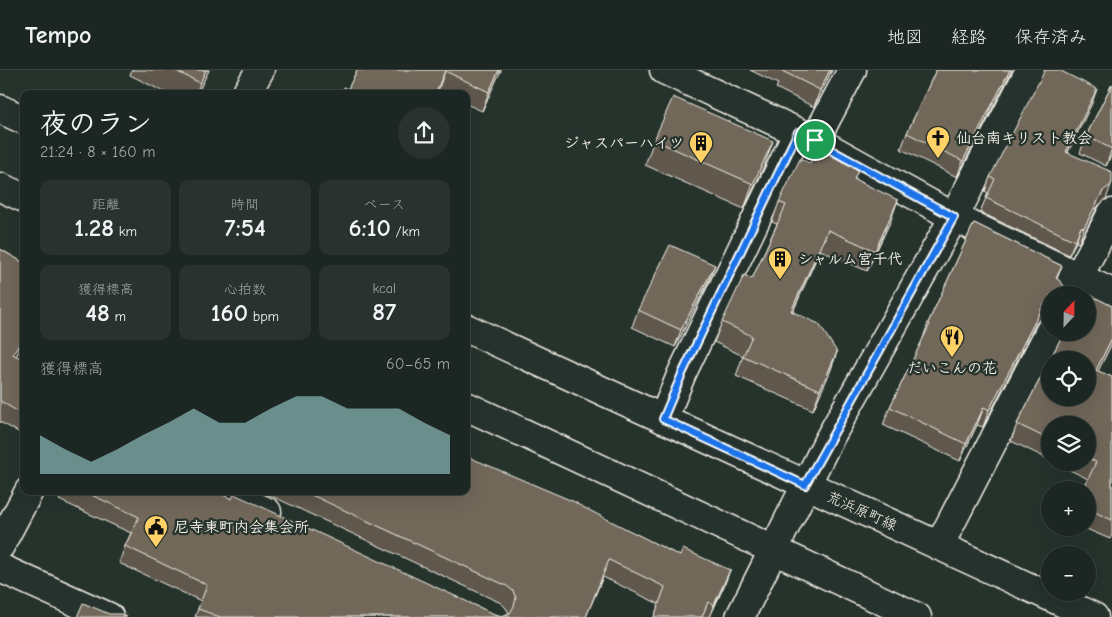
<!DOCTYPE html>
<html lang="ja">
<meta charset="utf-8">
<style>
body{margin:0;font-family:"Comic Neue","Klee One",sans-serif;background:#29322f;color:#f1f3f6;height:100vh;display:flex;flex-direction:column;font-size:19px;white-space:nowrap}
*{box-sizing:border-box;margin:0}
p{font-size:16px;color:#a0a5a5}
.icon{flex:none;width:28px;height:28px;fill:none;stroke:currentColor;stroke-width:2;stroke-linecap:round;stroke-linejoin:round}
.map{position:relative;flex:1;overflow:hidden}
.drawer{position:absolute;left:20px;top:20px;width:450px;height:405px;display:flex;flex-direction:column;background:#1c2622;border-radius:10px;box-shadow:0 5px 20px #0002,0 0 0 1px #3a4340}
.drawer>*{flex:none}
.needle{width:32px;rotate:22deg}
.tools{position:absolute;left:1041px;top:216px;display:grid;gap:10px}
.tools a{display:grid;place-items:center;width:55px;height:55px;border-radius:50%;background:#1c2622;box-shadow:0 5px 20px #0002,0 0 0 1px #3a4340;font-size:25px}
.pin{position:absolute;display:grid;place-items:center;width:42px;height:42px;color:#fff;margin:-21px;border:2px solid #fff;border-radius:50%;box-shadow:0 1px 5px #0007}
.round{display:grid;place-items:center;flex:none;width:52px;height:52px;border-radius:26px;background:#29322f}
.headline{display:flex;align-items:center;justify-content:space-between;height:85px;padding:0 20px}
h1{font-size:28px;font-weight:800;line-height:38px}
.metrics{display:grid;grid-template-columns:repeat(3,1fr);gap:8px;height:85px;padding:5px 20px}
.metrics div{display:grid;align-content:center;border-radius:10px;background:#29322f;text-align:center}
.metrics b{font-size:25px;font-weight:800}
.metrics small{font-size:14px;font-weight:400}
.metrics p{font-size:14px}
.chart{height:140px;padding:10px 20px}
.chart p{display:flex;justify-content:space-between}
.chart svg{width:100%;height:90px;margin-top:5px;fill:#8bbbb9;opacity:.7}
header{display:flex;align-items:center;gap:30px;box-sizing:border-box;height:70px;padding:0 25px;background:#1c2622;border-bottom:1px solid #3a4340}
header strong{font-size:24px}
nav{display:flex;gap:28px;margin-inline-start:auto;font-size:18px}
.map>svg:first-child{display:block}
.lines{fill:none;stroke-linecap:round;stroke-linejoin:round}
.minor-casing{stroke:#f4f1e8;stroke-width:31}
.secondary-casing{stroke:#f4f1e8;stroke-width:31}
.minor{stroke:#26332d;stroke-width:28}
.secondary{stroke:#26332d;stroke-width:28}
.wall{fill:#61594d;stroke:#f4f1e8;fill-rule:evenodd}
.shaded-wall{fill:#4f493f;stroke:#f4f1e8}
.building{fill:#71685a;stroke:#f4f1e8;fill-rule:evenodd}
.route-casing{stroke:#fff;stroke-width:10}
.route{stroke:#1a73e8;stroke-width:6}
.labels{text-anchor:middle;stroke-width:4.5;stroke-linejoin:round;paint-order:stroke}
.poi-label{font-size:15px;font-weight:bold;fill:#f4f1e8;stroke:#26332d;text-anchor:start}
.street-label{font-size:15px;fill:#f4f1e8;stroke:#26332d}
</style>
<header>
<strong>Tempo</strong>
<nav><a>地図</a><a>経路</a><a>保存済み</a></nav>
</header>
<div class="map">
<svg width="1112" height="547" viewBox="0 0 1112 547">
<rect width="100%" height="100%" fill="#26332d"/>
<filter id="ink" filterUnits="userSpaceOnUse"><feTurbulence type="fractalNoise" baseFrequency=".02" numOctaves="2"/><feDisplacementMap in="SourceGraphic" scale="10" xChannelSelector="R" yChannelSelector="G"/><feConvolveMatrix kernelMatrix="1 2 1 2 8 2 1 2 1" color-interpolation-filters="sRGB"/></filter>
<g filter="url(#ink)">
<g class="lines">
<g class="minor-casing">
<g id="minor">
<polyline points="664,0 815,70 954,147 1112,223"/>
<polyline points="246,24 260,0"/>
<polyline points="815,70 852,0"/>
<polyline points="1069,225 1112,143"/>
<polyline points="663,349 682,303 798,62"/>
<polyline points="223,421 267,442"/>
<polyline points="0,476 29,421"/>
<polyline points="939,476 1050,261"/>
<polyline points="0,498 109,547"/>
<polyline points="740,547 828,371 954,147 1030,0"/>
</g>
</g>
<g class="secondary-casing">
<g id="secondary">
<polyline points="0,39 24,50"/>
<polyline points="0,117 24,128"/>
<polyline points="466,258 1094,547"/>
<polyline points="466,336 917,547"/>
</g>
</g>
<use href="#minor" class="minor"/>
<use href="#secondary" class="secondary"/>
</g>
<g class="wall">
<polygon points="132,0 209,0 197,24 168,24 130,5"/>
<polygon points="357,0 501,0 482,41 466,34 466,24 444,24 438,21 437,24 341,24 348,19"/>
<polygon points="750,0 832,0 814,37 776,18 778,14"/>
<polygon points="936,0 1012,0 957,107 901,79 907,63"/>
<polygon points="1112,14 1112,84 1106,96 1080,83 1086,66"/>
<polygon points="1092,33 1068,82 1106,129 1098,136 1079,173 1076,172 1069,185 980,142 988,123 985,121 990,107"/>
<polygon points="654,70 764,96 744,139 645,95"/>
<polygon points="810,93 855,110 891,150 867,201 820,180 793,242 837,282 830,302 813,340 736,306 743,286 714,272 722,252 752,209 777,154 772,152 779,132"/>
<path d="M974,153L1062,196L1057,209L1060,211L1068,221L1076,223L1082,221L1112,236V273L1098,301L1112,307V465L1110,469L1084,458H1088V420H1083L1088,409L1054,392H1088V355H1050V390L1011,371L1017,354L1064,262H1088V225H1050V246L1042,248L1036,253L983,357L977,355L960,391L883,355L890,337L922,271L928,253ZM1050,290H1088V328H1050Z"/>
<polygon points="0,179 24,193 24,273 16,286 24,290 24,365 0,352"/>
<polygon points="708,212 675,277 632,257 638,240"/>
<polygon points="62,421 215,421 494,544 502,546 509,543 506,538 501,533 261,421 466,421 577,435 680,486 730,500 724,516 710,547 654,547 659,534 603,507 586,547 195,547 201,531 119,493 125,476 131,463 59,430"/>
</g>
<g class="shaded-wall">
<polygon points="206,0 209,0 197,24 196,24 200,13"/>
<polygon points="499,0 501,0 482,41 489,22"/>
<polygon points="830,0 832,0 814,37 820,20"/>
<polygon points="1010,0 1012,0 957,107 963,91"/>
<polygon points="445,1 437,24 435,24"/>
<polygon points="1097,19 1092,33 1061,96 1066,82"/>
<polygon points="773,71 764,96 744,139 753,114"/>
<polygon points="1112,78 1112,84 1106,96"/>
<polygon points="1112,112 1106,129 1098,136 1079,173 1084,158 1103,121"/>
<polygon points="898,130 891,150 867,201 875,181"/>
<polygon points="1081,157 1076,172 1069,185"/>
<polygon points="828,160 820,180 784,261 791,241"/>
<polygon points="715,195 708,212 675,277 681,260"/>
<polygon points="1048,230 1050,230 1050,242 1049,245 1042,248 1036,253 983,357 989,340 1043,236"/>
<polygon points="24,267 24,273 7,301 13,284"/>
<polygon points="1112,268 1112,273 1090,317 1096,300"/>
<polygon points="837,282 830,302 813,340 820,320"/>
<polygon points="984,337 977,355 960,391 966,374"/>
<polygon points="730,500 724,516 709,547 714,535"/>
</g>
<g class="building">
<polygon points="174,0 206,0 200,13"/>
<polygon points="357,0 499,0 489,22 445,1 435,24 341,24 344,17 348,19"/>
<polygon points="783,0 830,0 820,20 782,1"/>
<polygon points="936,0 1010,0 963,91 907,63"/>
<polygon points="1045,0 1059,0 1097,19 1066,82 1112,102 1112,112 1111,115 1103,121 1084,158 1081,157 1075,171 986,128 995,109 990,107"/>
<polygon points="1112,14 1112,79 1086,66"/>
<polygon points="673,27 773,71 753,114 654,70"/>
<polygon points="817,78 859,98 854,109 898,130 875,181 828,160 791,241 819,254 837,282 820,320 743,286 752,266 722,252 744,205 752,209 786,135 779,132 800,89 810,93"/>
<path d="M974,153L1062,196L1056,208L1060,211L1068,221L1076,223L1082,221L1112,236V268L1096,300L1112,307V450L1088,439V420H1083L1096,392L1088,388V355H1050V370L1017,354L1064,262H1088V225H1050V230H1048L1043,236L989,340L984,337L966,374L890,337L930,254L928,253ZM1050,290H1088V328H1050Z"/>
<polygon points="670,175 715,195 681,260 638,240"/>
<polygon points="0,179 24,193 24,267 13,284 24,290 24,345 0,331"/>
<polygon points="466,386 577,433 577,434 680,486 683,479 730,500 714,535 708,532 702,547 654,547 665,517 609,490 586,547 220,547 198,539 207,515 125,476 139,447 83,421 215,421 232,429 234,424 494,544 502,546 510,543 514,536 516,528 513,521 507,516 303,421 466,421"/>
<polygon points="83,533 109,544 121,544 127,547 77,547"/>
</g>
</g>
<g class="lines" filter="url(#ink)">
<g class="route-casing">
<polygon id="route" points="798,62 954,147 805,415 663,349 682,304"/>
</g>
<use href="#route" class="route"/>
</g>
<defs>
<g id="church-pin" transform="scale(1.25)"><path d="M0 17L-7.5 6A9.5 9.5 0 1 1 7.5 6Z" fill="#ffd166" stroke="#26332d"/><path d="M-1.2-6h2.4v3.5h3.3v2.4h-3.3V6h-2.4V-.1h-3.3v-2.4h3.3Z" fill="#111"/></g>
<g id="building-pin" transform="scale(1.25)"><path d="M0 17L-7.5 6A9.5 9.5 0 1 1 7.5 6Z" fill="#ffd166" stroke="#26332d"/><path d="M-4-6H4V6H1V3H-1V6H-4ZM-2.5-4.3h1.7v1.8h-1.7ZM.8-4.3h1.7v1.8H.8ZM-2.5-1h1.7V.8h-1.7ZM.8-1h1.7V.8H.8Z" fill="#111"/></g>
<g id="restaurant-pin" transform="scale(1.25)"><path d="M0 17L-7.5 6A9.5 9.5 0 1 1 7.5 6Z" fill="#ffd166" stroke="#26332d"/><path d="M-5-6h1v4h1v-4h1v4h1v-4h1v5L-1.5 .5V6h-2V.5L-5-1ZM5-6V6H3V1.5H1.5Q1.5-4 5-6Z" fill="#111"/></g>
<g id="civic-pin" transform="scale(1.25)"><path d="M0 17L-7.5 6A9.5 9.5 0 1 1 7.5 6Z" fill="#ffd166" stroke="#26332d"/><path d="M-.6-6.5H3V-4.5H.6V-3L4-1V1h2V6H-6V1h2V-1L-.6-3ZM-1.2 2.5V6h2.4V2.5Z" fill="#111"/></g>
</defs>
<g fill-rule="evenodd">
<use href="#church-pin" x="938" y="68"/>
<use href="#building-pin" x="701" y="73"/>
<use href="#building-pin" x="780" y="189"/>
<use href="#restaurant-pin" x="952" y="267"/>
<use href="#civic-pin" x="156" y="457"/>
</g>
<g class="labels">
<g class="poi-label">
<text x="956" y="73">仙台南キリスト教会</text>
<text x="684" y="78" text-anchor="end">ジャスパーハイツ</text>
<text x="798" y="194">シャルム宮千代</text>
<text x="952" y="303" text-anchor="middle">だいこんの花</text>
<text x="174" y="462">尼寺東町内会集会所</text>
</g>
<g class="street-label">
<text transform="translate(862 441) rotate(24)" y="5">荒浜原町線</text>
</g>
</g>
</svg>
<div class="tools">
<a><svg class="needle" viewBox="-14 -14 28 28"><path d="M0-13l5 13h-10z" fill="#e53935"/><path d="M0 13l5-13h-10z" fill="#a0a5a5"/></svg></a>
<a><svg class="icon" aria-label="locate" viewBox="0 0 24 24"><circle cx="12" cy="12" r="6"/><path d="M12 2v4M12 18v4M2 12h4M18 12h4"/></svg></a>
<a><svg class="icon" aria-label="layers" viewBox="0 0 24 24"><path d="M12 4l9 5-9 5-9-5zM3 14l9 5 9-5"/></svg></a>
<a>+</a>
<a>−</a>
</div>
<div class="pin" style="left:815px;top:70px;background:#1e9e55"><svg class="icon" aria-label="arrive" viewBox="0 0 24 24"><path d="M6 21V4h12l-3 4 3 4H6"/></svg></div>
<section class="drawer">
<div class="headline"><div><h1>夜のラン</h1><p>21:24 · 8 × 160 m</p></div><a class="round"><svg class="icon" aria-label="share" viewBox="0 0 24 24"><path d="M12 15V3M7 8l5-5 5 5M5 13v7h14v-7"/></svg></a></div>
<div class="metrics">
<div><p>距離</p><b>1.28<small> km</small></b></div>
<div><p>時間</p><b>7:54</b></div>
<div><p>ペース</p><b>6:10<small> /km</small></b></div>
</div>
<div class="metrics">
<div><p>獲得標高</p><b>48<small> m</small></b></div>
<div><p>心拍数</p><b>160<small> bpm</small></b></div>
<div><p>kcal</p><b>87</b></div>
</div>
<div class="chart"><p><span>獲得標高</span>60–65 m</p>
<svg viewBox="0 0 160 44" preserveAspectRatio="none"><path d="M0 44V25L10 32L20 38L30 32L40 25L50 19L60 12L70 19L80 19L90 12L100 6L110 6L120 12L130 12L140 12L150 19L160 25V44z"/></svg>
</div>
</section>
</div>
